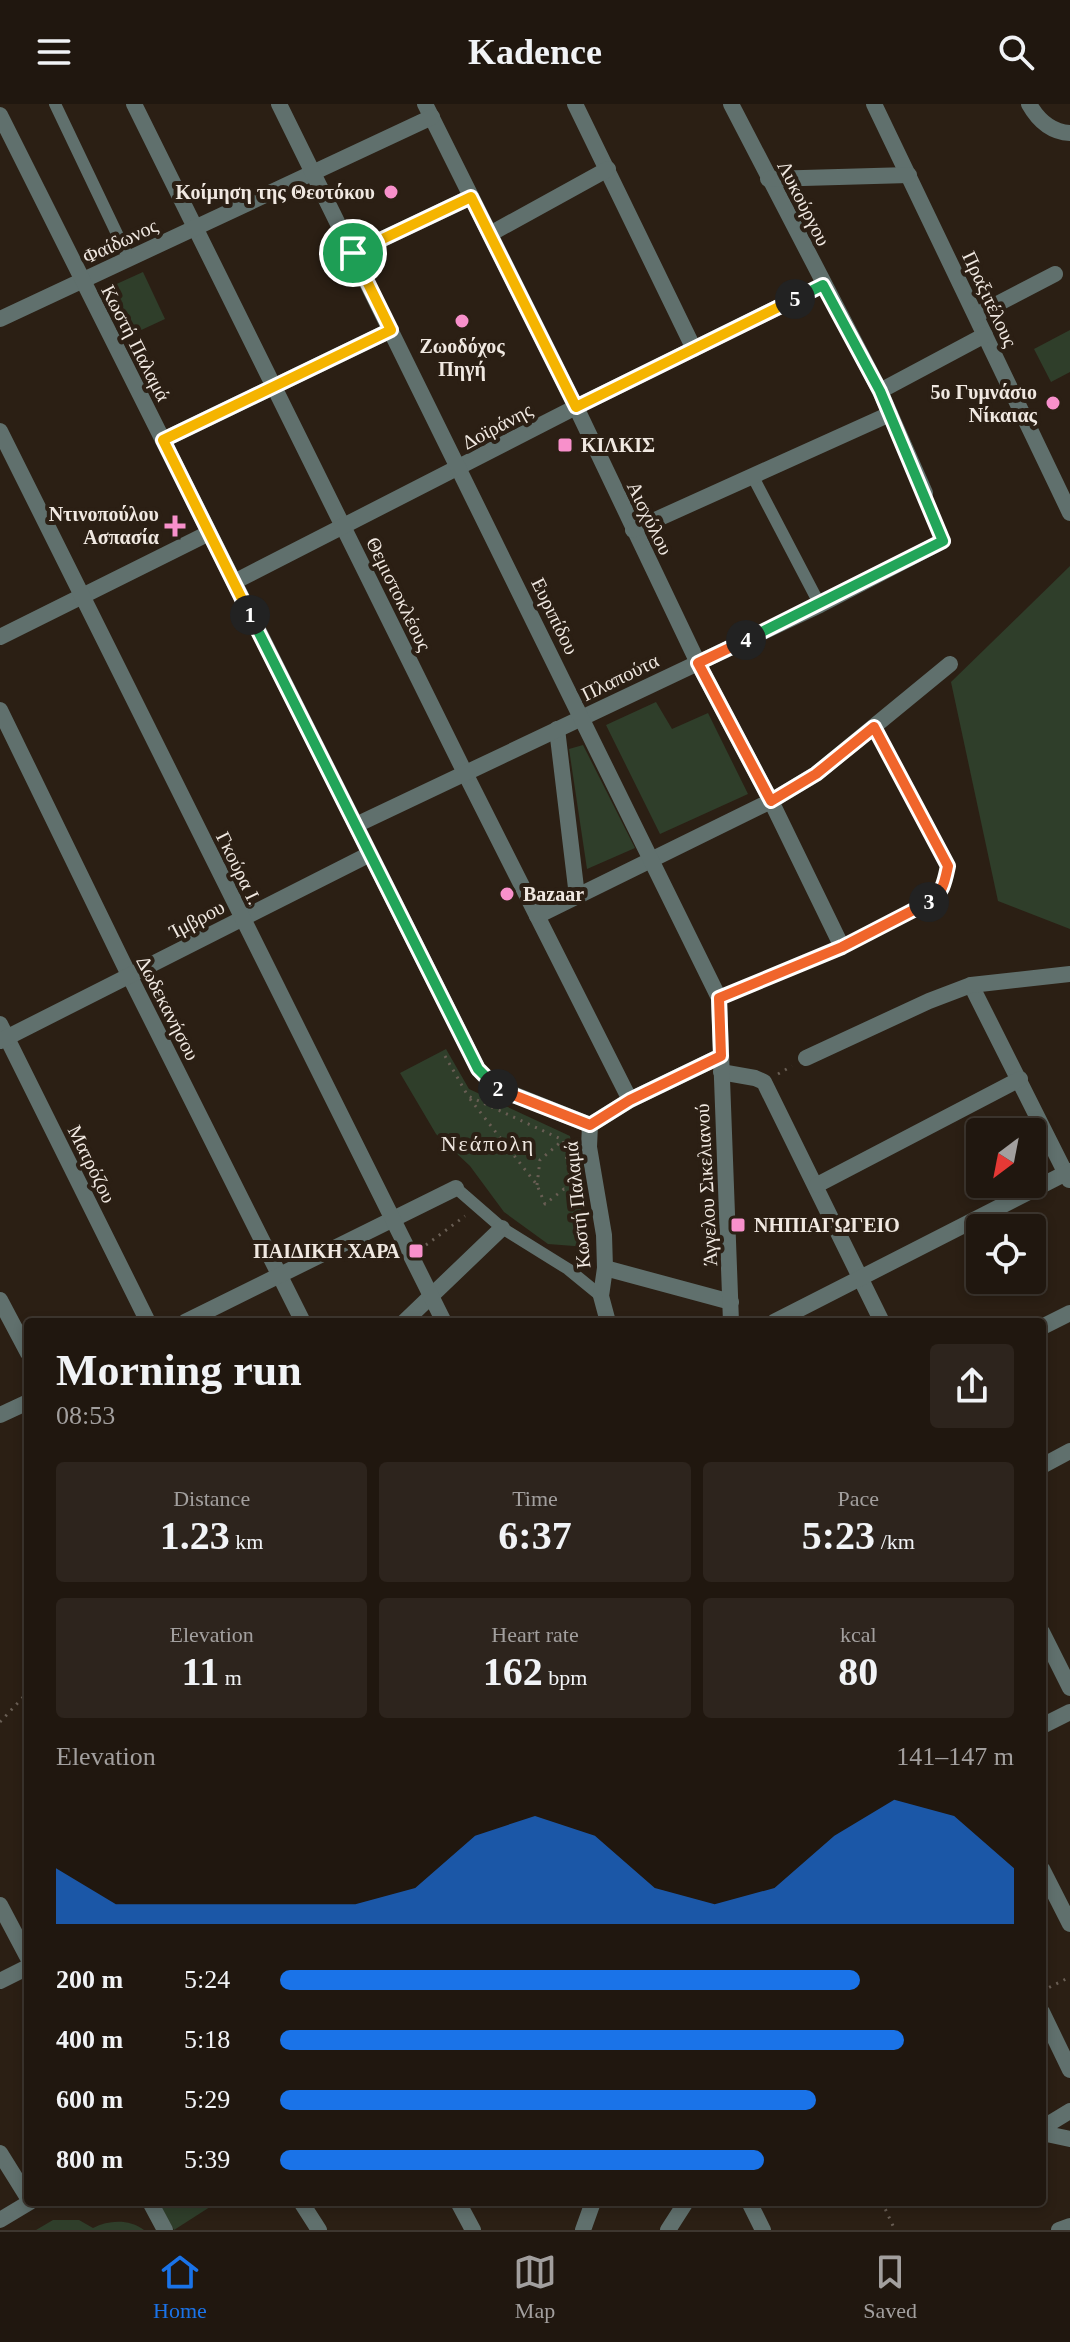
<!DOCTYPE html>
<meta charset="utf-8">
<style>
body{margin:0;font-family:"Times New Roman",serif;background:#2d241d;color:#f1f3f6;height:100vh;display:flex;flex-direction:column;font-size:30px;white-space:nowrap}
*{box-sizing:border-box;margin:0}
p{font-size:26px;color:#a29f9e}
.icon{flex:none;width:44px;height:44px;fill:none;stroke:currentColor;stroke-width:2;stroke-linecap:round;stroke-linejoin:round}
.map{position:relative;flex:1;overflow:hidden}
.details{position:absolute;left:24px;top:1214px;width:1022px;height:888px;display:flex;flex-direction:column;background:#20170f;border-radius:8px;box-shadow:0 4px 12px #0003,0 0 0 2px #3d362f}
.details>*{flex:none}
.needle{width:52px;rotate:212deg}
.tools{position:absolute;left:966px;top:1014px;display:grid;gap:16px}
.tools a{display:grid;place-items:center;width:80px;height:80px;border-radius:8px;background:#20170f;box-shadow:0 4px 12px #0003,0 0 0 2px #3d362f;font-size:40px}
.pin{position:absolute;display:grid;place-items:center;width:68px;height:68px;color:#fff;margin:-34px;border:4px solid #fff;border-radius:50%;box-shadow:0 2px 8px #0007}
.km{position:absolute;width:40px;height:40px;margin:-20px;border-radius:50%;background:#222;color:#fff;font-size:22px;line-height:40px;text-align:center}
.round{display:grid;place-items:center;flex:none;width:84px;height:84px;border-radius:8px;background:#2d241d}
.overview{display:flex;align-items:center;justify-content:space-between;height:136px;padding:0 32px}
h1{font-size:44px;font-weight:700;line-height:60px}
.figures{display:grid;grid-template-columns:repeat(3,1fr);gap:12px;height:136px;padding:8px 32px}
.figures div{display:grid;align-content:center;border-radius:8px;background:#2d241d;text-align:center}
.figures b{font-size:40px;font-weight:700}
.figures small{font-size:22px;font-weight:400}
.figures p{font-size:22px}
.chart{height:224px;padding:16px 32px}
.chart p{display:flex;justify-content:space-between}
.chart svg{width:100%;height:144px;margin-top:8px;fill:#1a73e8;opacity:.7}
ul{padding:0 32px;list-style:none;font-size:26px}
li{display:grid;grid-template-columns:128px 96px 1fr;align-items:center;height:60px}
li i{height:20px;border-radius:10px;background:#1a73e8}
header{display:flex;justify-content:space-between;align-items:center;height:104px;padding:0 32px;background:#20170f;font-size:36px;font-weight:700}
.tab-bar{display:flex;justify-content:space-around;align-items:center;height:112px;border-top:2px solid #3d362f;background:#20170f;font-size:22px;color:#a29f9e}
.tab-bar a{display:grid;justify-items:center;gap:4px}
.tab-bar .current{color:#1a73e8}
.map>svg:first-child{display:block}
.green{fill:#2f3e2a}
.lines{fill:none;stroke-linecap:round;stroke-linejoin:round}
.path{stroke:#695e54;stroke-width:3;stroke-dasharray:2 6;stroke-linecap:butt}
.pedestrian{stroke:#60706d;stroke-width:12}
.minor{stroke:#60706d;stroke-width:16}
.tertiary{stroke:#60706d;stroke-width:16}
.split-1-casing{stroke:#fff;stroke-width:16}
.split-2-casing{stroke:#fff;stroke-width:16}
.split-3-casing{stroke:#fff;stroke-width:16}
.split-4-casing{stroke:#fff;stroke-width:16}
.split-5-casing{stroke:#fff;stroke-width:16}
.split-6-casing{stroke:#fff;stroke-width:16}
.split-1{stroke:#f5b400;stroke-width:10}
.split-2{stroke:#22a559;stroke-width:10}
.split-3{stroke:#f0652b;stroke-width:10}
.split-4{stroke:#f0652b;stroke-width:10}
.split-5{stroke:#22a559;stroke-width:10}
.split-6{stroke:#f5b400;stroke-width:10}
.poi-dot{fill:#f890cb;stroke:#2b1f14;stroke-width:3}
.labels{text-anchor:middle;stroke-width:8;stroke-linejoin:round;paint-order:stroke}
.poi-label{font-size:20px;font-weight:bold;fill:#f0e8e1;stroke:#2b1f14;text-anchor:end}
.street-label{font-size:20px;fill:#f0e8e1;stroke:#2b1f14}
.neighbourhood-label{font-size:22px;letter-spacing:2px;fill:#f0e8e1;stroke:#2b1f14}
</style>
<header><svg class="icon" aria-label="menu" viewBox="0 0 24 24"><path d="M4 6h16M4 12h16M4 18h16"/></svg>Kadence<svg class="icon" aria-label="search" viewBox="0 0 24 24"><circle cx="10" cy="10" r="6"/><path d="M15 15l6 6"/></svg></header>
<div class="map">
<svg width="1070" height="2126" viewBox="0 0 1070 2126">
<rect width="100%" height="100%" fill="#2b1f14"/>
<g class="green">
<polygon points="143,168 165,215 124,234 101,187"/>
<polygon points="1070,226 1070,268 1051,278 1034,245"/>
<polygon points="1070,462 1070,825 998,797 951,578"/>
<polygon points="656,598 672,625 708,609 748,690 660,730 606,621"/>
<polygon points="583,641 635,744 587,765 569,645"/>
<polygon points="446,945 469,985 570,1032 587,1143 548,1140 504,1108 470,1062 436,1030 400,969"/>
<polygon points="158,2098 212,2098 213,2101 174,2126"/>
<path d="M53,2116H79L93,2124C109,2116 129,2115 144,2126H36Z"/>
</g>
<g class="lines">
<g class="path">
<polyline points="930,404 938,423"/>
<polyline points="445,952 468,992 563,1036 584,1138"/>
<polyline points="778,970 792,962"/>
<polyline points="470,995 537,1081 545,1100 564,1085 574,1088"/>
<polyline points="537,1081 540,1056 563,1036"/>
<polyline points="426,1141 465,1112"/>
<polyline points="0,1618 28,1588"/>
<polyline points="1042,1887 1070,1873"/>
<polyline points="882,2098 895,2126"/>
</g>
<g class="pedestrian">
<polyline points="55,0 129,155"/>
<polyline points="753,373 820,501"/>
<polyline points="719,894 842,843 935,794 945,780 948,762 874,623"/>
<polyline points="456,1084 502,1124 568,1165 601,1192"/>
</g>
<g class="minor">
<polyline points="134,0 465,669 630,996"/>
<polyline points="425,0 576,303 698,559 771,697 842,843"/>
<polyline points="575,0 694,245"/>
<polyline points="731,0 880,287 925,389"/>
<polyline points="874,0 1070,409"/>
<path d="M1029,0C1038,16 1051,28 1070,29"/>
<polyline points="768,75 909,71"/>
<polyline points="490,130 608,65"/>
<polyline points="353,149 471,93"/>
<polyline points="976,211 1055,170"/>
<polyline points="0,215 432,13"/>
<polyline points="880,287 985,231"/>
<polyline points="163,336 391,226"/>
<polyline points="633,426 890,310"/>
<polyline points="234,478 576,303 823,181"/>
<polyline points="0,533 209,429"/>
<polyline points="0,606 130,873 303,1218"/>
<polyline points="557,625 577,792"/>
<polyline points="356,721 820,501 943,437"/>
<polyline points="537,812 771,697 816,670 950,560"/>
<polyline points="971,881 1069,1076"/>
<polyline points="0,920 148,1218"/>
<polyline points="0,937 370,750"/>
<polyline points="806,954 929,897 971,881 1070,870"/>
<polyline points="721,968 755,974 764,978 882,1218"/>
<polyline points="590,1021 630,996 721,952"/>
<polyline points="817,1081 1020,975"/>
<polyline points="605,1164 731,1198"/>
<polyline points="0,1196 28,1249"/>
<polyline points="185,1218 456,1084"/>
<polyline points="404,1218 502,1124"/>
<polyline points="774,1218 1070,1067"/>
<polyline points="1042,1223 1070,1209"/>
<polyline points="0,1311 28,1298"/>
<polyline points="1042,1362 1070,1347"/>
<polyline points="1042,1528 1070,1584"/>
<polyline points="1042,1622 1070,1608"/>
<polyline points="1042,1765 1070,1820"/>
<polyline points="0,1801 28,1854"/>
<polyline points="0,1877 28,1863"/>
<polyline points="1042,1908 1070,1966"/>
<polyline points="1042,2024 1070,2007"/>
<polyline points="1042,2029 1070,2035"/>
<polyline points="0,2049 28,2094"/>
<polyline points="150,2098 165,2126"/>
<polyline points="301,2098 319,2126"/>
<polyline points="458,2098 473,2126"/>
<polyline points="749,2098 763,2126"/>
<polyline points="0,2116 30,2098"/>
<polyline points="583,2126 593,2098"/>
<polyline points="668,2126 686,2098"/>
<polyline points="1059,2126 1070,2122"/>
</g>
<g class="tertiary">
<polyline points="279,0 719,894 731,1218"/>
<polyline points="0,11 478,965 495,983 590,1021 589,1043 604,1131 605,1164 601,1192 608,1218"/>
<polyline points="0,327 444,1218"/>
</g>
</g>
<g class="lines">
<g class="split-1-casing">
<polyline id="split-1" points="250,511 163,336 391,226 353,149"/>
</g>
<g class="split-2-casing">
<polyline id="split-2" points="250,511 478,965 498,985"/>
</g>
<g class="split-3-casing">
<polyline id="split-3" points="498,985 590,1021 630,996 721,952 719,894 842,843 929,798"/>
</g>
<g class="split-4-casing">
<path id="split-4" d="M746,536L698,559L771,697L816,670L874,623L948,762C945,776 943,790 929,798"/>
</g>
<g class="split-5-casing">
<polyline id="split-5" points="746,536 943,437 880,287 823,181 795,195"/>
</g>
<g class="split-6-casing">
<polyline id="split-6" points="353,149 471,93 576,303 795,195"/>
</g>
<use href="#split-1" class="split-1"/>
<use href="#split-2" class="split-2"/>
<use href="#split-3" class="split-3"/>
<use href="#split-4" class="split-4"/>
<use href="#split-5" class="split-5"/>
<use href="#split-6" class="split-6"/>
</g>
<g class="poi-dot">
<circle cx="391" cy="88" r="8"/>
<circle cx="462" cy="217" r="8"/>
<circle cx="1053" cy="299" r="8"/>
<rect x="557" y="333" width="16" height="16" rx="4"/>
<path d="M171 410h8v8h8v8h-8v8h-8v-8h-8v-8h8z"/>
<circle cx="507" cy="790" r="8"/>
<rect x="730" y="1113" width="16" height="16" rx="4"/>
<rect x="408" y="1139" width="16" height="16" rx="4"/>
</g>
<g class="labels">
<g class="poi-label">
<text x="375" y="95">Κοίμηση της Θεοτόκου</text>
<text x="462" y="249" text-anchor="middle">Ζωοδόχος<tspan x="462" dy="23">Πηγή</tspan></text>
<text x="1037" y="295">5o Γυμνάσιο<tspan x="1037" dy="23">Νίκαιας</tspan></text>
<text x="581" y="348" text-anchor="start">ΚΙΛΚΙΣ</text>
<text x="159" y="417">Ντινοπούλου<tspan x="159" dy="23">Ασπασία</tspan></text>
<text x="523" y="797" text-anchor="start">Bazaar</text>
<text x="754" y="1128" text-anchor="start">ΝΗΠΙΑΓΩΓΕΙΟ</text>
<text x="400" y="1154">ΠΑΙΔΙΚΗ ΧΑΡΑ</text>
</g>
<g class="street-label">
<text transform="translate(804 99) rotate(63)" y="7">Λυκούργου</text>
<text transform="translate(120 137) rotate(-25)" y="7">Φαίδωνος</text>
<text transform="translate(990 195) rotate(65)" y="7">Πραξιτέλους</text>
<text transform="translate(136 239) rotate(63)" y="7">Κωστή Παλαμά</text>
<text transform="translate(497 322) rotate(-28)" y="7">Δοϊράνης</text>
<text transform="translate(650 414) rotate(64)" y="7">Αισχύλου</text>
<text transform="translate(399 490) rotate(64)" y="7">Θεμιστοκλέους</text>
<text transform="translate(555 512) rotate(64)" y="7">Ευριπίδου</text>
<text transform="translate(620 573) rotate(-26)" y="7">Πλαπούτα</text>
<text transform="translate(239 764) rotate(64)" y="7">Γκούρα Ι.</text>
<text transform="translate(197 815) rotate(-28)" y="7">Ίμβρου</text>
<text transform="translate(168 904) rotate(63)" y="7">Δωδεκανήσου</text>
<text transform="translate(92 1060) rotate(64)" y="7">Ματρόζου</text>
<text transform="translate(706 1081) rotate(-93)" y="7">Άγγελου Σικελιανού</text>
<text transform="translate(577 1101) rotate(-96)" y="7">Κωστή Παλαμά</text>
</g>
<g class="neighbourhood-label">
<text x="488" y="1047">Νεάπολη</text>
</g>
</g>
</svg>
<div class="tools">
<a><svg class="needle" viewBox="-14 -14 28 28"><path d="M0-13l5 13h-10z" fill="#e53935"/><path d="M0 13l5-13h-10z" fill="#a29f9e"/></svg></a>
<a><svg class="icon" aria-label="locate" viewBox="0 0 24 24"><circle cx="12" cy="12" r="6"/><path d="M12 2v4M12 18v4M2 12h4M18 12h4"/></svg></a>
</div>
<div class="pin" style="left:353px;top:149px;background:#1e9e55"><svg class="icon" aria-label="arrive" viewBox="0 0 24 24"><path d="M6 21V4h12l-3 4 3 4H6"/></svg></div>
<b class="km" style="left:250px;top:511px">1</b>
<b class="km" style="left:498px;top:985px">2</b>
<b class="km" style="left:929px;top:798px">3</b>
<b class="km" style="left:746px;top:536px">4</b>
<b class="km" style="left:795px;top:195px">5</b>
<section class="details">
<div class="overview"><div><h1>Morning run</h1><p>08:53</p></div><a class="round"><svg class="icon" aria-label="share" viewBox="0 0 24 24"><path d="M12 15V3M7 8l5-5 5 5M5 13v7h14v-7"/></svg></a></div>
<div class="figures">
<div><p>Distance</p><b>1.23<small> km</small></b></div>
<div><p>Time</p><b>6:37</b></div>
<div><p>Pace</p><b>5:23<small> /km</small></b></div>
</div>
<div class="figures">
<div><p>Elevation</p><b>11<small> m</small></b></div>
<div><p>Heart rate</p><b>162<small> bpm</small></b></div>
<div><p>kcal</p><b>80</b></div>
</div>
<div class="chart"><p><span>Elevation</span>141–147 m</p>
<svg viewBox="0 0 160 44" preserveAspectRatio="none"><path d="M0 44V27L10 38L20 38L30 38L40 38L50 38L60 33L70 17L80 11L90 17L100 33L110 38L120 33L130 17L140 6L150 11L160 27V44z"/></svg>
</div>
<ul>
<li><b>200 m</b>5:24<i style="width:79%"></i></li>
<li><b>400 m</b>5:18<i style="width:85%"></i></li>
<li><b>600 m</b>5:29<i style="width:73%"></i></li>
<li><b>800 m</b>5:39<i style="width:66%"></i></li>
</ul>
</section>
</div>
<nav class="tab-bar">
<a class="current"><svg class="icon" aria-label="home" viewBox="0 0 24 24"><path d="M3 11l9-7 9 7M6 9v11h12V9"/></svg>Home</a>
<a><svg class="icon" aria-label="map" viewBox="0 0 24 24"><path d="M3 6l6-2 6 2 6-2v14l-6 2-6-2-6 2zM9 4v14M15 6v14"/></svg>Map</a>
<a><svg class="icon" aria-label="saved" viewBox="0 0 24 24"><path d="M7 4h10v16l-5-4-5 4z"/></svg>Saved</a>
</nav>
